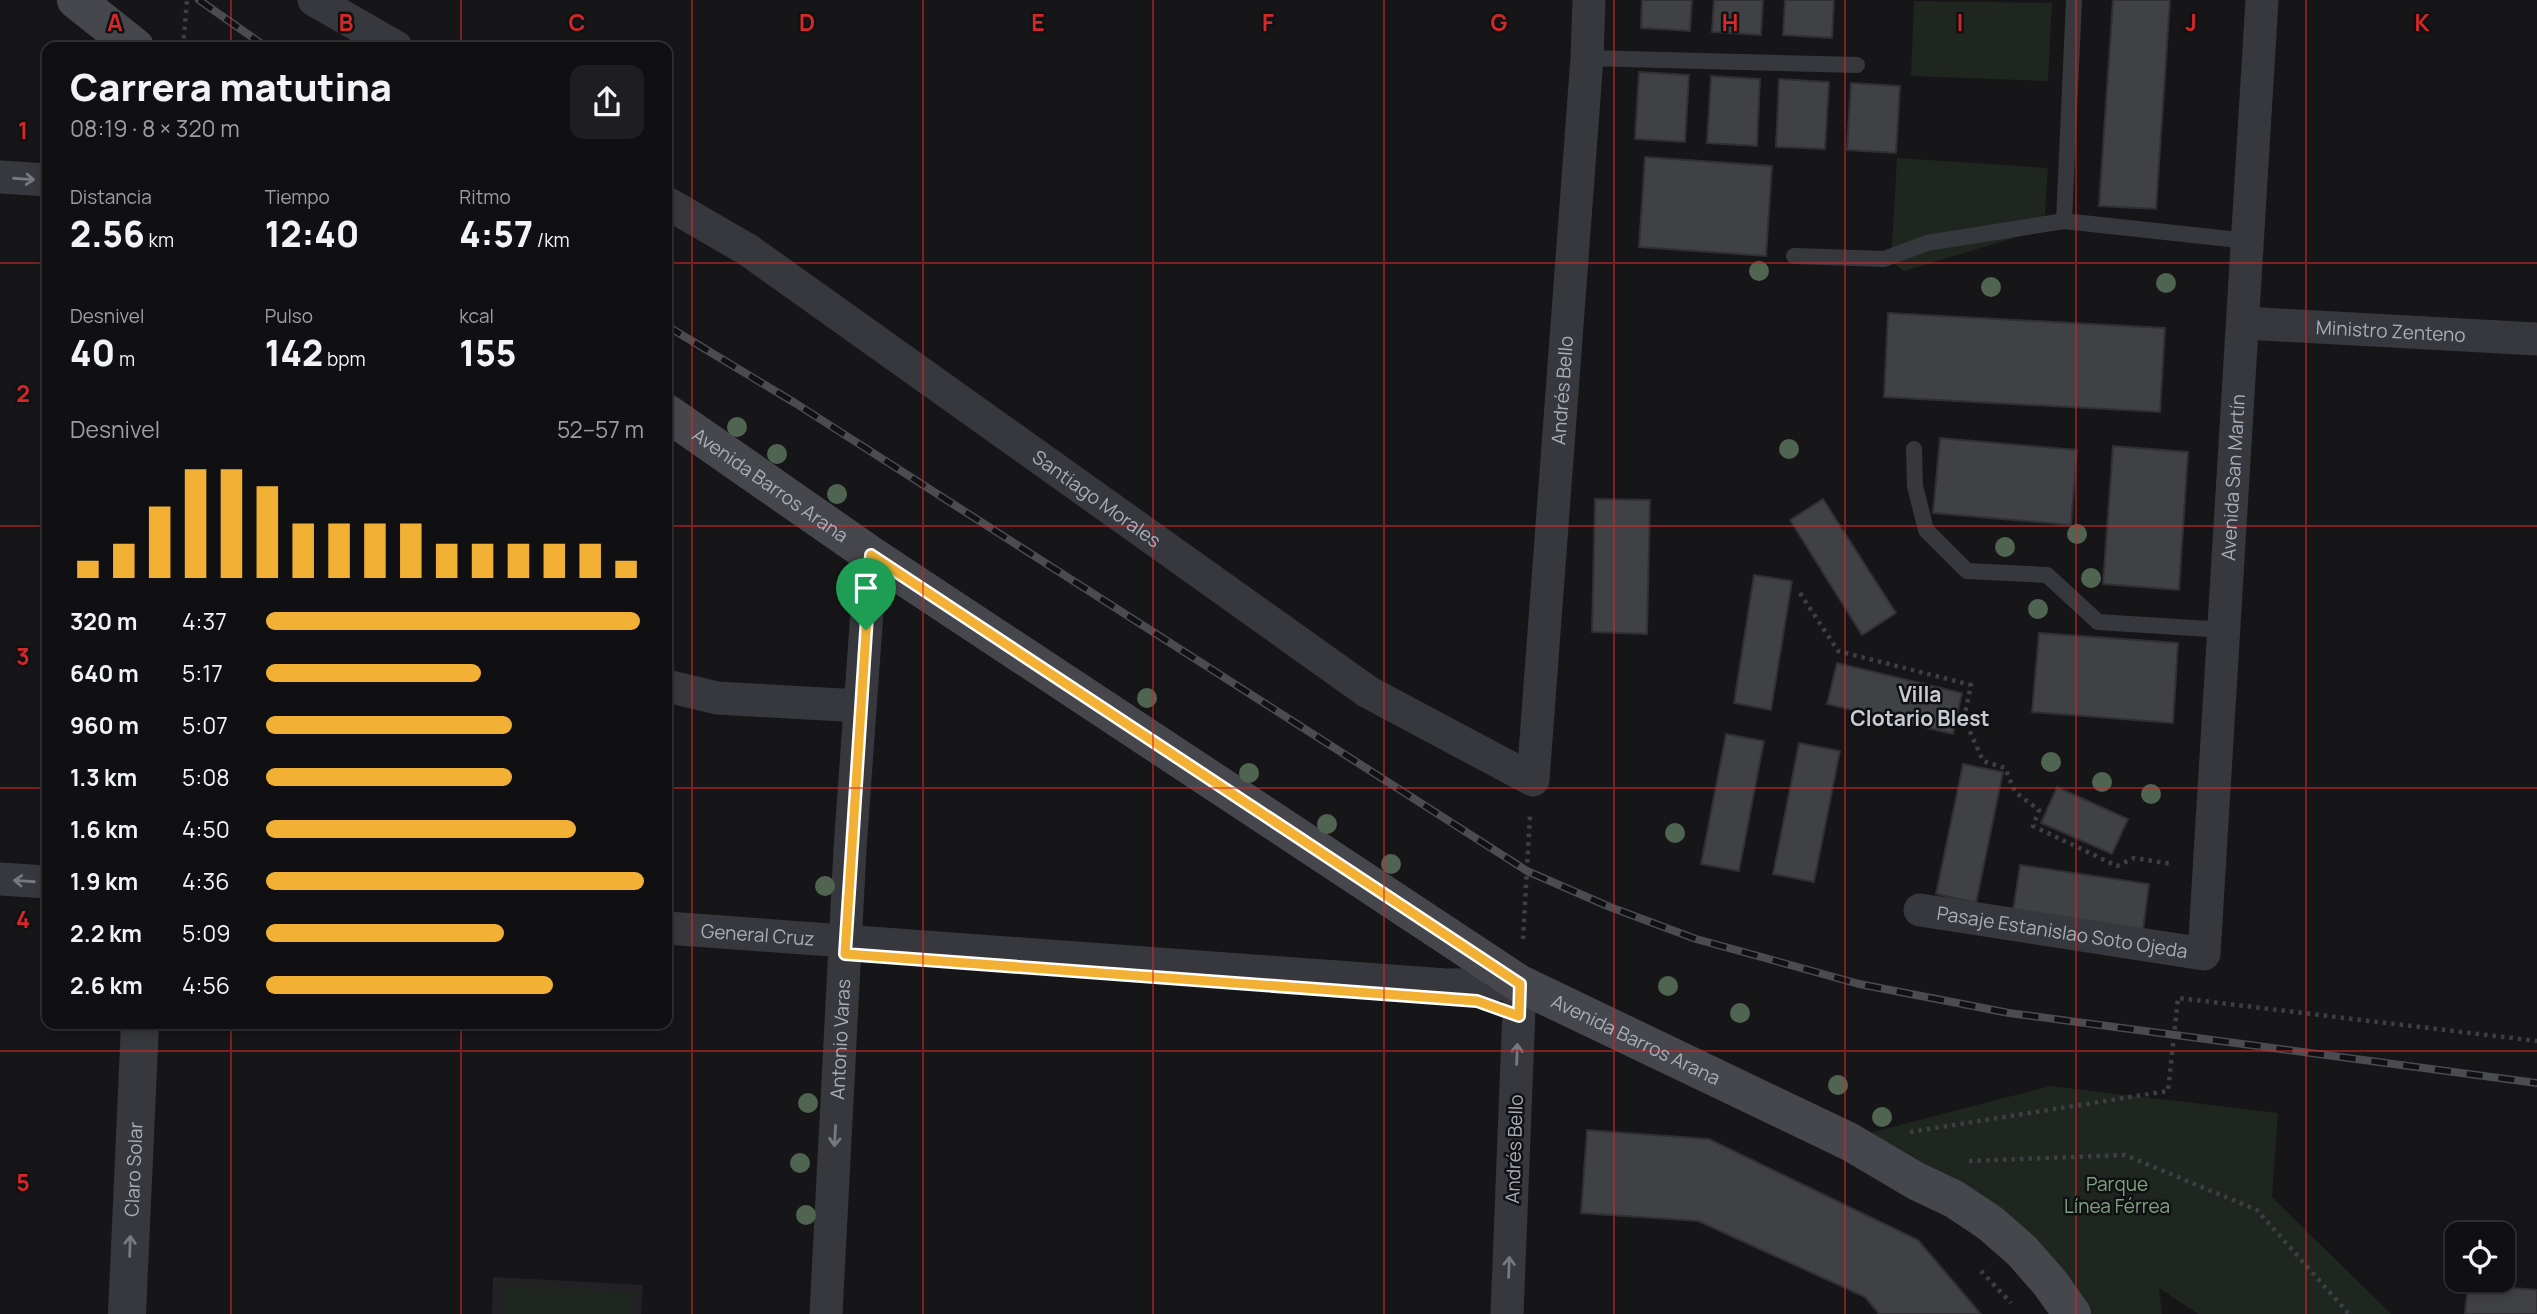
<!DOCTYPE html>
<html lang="es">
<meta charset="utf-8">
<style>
body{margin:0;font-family:Manrope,sans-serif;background:#1e1e20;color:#f1f3f6;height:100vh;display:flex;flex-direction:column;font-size:26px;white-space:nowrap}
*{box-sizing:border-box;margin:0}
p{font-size:23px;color:#9c9d9f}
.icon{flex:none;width:38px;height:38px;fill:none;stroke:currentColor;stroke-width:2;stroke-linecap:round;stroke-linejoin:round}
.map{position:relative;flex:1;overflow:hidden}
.sheet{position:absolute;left:42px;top:42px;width:630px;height:987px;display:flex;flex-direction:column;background:#101012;border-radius:14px;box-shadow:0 4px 10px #0003,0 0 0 2px #303032}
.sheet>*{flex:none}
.buttons{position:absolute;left:2445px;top:1222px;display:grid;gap:14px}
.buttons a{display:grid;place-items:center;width:70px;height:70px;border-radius:14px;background:#101012;box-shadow:0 4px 10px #0003,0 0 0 2px #303032;font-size:35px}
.pin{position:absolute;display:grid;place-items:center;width:60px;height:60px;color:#fff;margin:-72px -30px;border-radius:50% 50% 50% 0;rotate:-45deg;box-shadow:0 0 7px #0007}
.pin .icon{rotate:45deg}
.round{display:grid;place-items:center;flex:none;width:74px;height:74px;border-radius:14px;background:#1e1e20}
.head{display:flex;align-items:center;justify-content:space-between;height:119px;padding:0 28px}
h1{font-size:38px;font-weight:800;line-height:52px}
.figures{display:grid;grid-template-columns:repeat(3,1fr);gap:10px;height:119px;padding:7px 28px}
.figures div{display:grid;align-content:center}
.figures b{font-size:35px;font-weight:800}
.figures small{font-size:19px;font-weight:400}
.figures p{font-size:19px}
.chart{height:196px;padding:14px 28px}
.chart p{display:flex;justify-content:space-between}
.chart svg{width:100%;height:126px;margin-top:7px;stroke:#f2b134;stroke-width:6}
ul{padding:0 28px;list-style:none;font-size:23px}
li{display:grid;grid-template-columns:112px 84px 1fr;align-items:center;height:52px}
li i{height:18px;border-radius:9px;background:#f2b134}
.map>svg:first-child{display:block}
.built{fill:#222225}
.green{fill:#1e261f}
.building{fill:#404145;stroke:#303034;stroke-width:2}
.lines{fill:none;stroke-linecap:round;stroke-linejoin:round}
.path{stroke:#3d3f44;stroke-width:4.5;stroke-dasharray:3.5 5;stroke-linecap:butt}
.service{stroke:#37383d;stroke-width:16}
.minor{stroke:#37383d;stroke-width:33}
.tertiary{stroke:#37383d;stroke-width:38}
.secondary{stroke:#45474d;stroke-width:38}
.rail-casing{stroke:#4a4c52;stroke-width:8}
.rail{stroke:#111113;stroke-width:5;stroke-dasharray:16;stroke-linecap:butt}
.tree{fill:#506452}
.oneway{stroke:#757881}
.route-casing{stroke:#fff;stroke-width:14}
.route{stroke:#f2b134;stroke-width:9}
.grid{fill:none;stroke:#d62828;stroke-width:2;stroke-opacity:0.55}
.labels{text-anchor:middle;stroke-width:5;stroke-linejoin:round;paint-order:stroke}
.street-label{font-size:19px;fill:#a8adb8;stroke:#111113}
.park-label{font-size:19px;fill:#7fa381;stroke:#111113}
.neighbourhood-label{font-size:21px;font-weight:bold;fill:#c9ccd4;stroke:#111113}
.grid-label{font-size:23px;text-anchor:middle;font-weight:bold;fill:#d62828;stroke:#111113;stroke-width:5;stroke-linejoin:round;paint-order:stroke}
</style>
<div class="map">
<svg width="2537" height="1314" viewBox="0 0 2537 1314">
<rect width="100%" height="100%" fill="#161618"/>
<polygon class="built" points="493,1277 643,1285 641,1314 492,1314"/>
<g class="green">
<polygon points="1914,1 2052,3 2048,81 1911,76"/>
<polygon points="1897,158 2048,168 2044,229 1904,271 1891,261"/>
<polygon points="2050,1086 2278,1113 2272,1197 2391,1314 2198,1314 2159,1288 2162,1314 2079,1314 1850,1138"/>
<polygon points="505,1286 633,1292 632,1314 504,1314"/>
</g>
<g class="building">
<polygon points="1642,0 1692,0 1690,31 1641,28"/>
<polygon points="1714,0 1763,0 1761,35 1712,32"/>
<polygon points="1785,0 1834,0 1832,38 1783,35"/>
<polygon points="2113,0 2170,0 2156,209 2099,206"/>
<polygon points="1639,72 1689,75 1685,142 1635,139"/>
<polygon points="1711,76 1760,79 1757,146 1707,143"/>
<polygon points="1779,79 1829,82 1825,149 1776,147"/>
<polygon points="1851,83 1900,86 1896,153 1847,150"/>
<polygon points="1645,157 1772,166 1766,256 1639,247"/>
<polygon points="1888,313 2165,328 2160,412 1884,397"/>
<polygon points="1940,438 2077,450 2071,525 1933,513"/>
<polygon points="2113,446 2188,452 2179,590 2103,584"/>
<polygon points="1595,499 1650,500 1647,634 1592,632"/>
<polygon points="1823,499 1896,613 1862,635 1790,520"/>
<polygon points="1754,575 1792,581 1771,710 1734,703"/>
<polygon points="2039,633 2178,643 2173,723 2032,712"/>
<polygon points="1837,663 1962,693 1953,734 1827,704"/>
<polygon points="1726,734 1764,741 1739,871 1701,864"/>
<polygon points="1799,743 1840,751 1814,882 1773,874"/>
<polygon points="1963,764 2003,772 1976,903 1936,894"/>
<polygon points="2057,787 2128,819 2112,854 2041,823"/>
<polygon points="2020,865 2149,884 2143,930 2013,911"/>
<polygon points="1587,1130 1709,1139 1918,1240 1981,1314 1879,1314 1865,1297 1698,1221 1581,1213"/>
<polygon points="2468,1284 2537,1290 2537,1314 2465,1314"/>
</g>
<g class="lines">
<g class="path">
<polyline points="183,47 187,0"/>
<polyline points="1800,593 1838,651 1971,685 1964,718 1983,761 2005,768 2015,792 2039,810 2033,826 2117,866 2134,858 2172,864"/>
<polyline points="1523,939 1530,815"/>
<polyline points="1910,1132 2168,1091 2178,998 2537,1041"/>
<polyline points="1969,1161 2125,1155 2257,1210 2349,1314"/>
<polyline points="1981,1271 2011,1303"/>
</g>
<g class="service">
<polyline points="2074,0 2064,221 2248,241"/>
<polyline points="1587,58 1857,65"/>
<polyline points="1794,256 1884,259 1927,243 2064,221"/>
<polyline points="1914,449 1915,486 1926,530 1967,571 2047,575 2098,622 2225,630"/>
</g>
<g class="minor">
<polyline points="314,0 396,47"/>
<polyline points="0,177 47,180"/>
<path id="s1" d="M667,203L748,250L1368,692L1533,780L1587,58L1589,0"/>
<path id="s2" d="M2244,323L2537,339"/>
<polyline points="667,686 717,698 860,706"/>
<polyline points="0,879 47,882"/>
<path id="s3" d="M1920,910L2204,954L2262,0"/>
<path id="s4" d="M667,928L1446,985L1520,984L1507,1314"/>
<path id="s5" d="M826,1314L850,849L871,555"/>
</g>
<path class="tertiary" id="s6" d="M127,1314L140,1024"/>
<g class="secondary">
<polyline points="76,0 135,47"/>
<path id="s7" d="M667,413L871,555L1520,984L1850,1142L1916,1181L1954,1199L1990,1223L2022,1251L2050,1283L2072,1314"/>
</g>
<g class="rail-casing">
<g id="rail">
<polyline points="199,0 266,47"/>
<polyline points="667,326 795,403 1527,871 1610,907 1696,939 1859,984 2009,1013 2537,1083"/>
</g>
</g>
<use href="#rail" class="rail"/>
</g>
<g class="tree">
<circle cx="1759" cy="271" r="10"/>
<circle cx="2166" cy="283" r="10"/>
<circle cx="1991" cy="287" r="10"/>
<circle cx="737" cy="427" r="10"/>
<circle cx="1789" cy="449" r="10"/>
<circle cx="777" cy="454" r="10"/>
<circle cx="837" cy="494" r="10"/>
<circle cx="2077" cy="534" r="10"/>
<circle cx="2005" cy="547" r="10"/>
<circle cx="2091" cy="578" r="10"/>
<circle cx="2038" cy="609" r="10"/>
<circle cx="1147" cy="698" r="10"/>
<circle cx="2051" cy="762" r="10"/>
<circle cx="1249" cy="773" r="10"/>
<circle cx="2102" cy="782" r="10"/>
<circle cx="2151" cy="794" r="10"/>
<circle cx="1327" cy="824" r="10"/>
<circle cx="1675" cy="833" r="10"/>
<circle cx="1391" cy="864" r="10"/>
<circle cx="825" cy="886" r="10"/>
<circle cx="1668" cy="986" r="10"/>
<circle cx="1740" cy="1013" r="10"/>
<circle cx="1838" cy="1085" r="10"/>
<circle cx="808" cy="1103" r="10"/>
<circle cx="1882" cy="1117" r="10"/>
<circle cx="800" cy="1163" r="10"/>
<circle cx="806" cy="1215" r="10"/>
</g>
<defs><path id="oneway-shaft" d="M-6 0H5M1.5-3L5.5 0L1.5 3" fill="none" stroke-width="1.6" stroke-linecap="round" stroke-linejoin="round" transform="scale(1.75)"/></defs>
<g class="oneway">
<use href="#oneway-shaft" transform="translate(24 179) rotate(4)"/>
<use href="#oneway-shaft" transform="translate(24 881) rotate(-176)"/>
<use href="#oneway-shaft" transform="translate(1517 1054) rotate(-88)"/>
<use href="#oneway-shaft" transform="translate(835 1136) rotate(93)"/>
<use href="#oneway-shaft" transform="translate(130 1246) rotate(-88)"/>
<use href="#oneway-shaft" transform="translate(1509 1267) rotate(-88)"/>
</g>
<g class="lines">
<g class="route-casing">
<polygon id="route" points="871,555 1520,984 1519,1016 1477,1001 845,954"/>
</g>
<use href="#route" class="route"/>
</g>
<path class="grid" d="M231,0V47M461,0V47M692,0V1314M923,0V1314M1153,0V1314M1384,0V1314M1614,0V1314M1845,0V1314M2076,0V1314M2306,0V1314M0,263H47M667,263H2537M0,526H47M667,526H2537M0,788H47M667,788H2537M231,1024V1314M461,1024V1314M0,1051H2537"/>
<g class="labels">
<g class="street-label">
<text dy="7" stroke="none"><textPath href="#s2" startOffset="147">Ministro Zenteno</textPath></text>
<text dy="7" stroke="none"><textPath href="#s1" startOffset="1433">Andrés Bello</textPath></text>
<text dy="7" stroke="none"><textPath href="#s3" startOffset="765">Avenida San Martín</textPath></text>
<text dy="7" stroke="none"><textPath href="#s7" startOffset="126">Avenida Barros Arana</textPath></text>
<text dy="7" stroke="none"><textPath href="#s1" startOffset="522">Santiago Morales</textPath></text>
<text dy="7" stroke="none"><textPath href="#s3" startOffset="144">Pasaje Estanislao Soto Ojeda</textPath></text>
<text dy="7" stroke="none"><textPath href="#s4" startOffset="91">General Cruz</textPath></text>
<text dy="7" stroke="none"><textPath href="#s5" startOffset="275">Antonio Varas</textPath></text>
<text dy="7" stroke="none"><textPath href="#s7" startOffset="1155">Avenida Barros Arana</textPath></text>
<text transform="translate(1514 1149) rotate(-88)" y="7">Andrés Bello</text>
<text dy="7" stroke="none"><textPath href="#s6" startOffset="145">Claro Solar</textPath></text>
</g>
<g class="park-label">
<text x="2117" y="1191">Parque<tspan x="2117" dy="22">Línea Férrea</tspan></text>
</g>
<g class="neighbourhood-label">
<text x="1920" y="702">Villa<tspan x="1920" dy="24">Clotario Blest</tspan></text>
</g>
</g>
<g class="grid-label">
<text x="115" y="31">A</text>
<text x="346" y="31">B</text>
<text x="577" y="31">C</text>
<text x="807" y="31">D</text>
<text x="1038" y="31">E</text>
<text x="1268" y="31">F</text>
<text x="1499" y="31">G</text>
<text x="1730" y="31">H</text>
<text x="1960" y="31">I</text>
<text x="2191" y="31">J</text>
<text x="2422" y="31">K</text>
<text x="23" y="139">1</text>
<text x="23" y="402">2</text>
<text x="23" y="665">3</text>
<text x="23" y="928">4</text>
<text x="23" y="1191">5</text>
</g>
</svg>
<div class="buttons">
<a><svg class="icon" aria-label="locate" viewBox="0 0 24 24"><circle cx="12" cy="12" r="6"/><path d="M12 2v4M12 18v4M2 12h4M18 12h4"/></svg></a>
</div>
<div class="pin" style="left:866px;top:630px;background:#1e9e55"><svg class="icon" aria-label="arrive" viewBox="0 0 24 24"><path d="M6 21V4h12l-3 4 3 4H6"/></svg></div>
<section class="sheet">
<div class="head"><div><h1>Carrera matutina</h1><p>08:19 · 8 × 320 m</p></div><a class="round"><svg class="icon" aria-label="share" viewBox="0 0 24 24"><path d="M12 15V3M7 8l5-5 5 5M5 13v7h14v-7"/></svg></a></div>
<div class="figures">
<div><p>Distancia</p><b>2.56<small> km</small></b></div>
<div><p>Tiempo</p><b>12:40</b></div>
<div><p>Ritmo</p><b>4:57<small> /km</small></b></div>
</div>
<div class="figures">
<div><p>Desnivel</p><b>40<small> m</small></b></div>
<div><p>Pulso</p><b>142<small> bpm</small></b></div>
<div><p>kcal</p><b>155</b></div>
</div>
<div class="chart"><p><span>Desnivel</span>52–57 m</p>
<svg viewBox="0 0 160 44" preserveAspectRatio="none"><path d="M5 44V38M15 44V32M25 44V19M35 44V6M45 44V6M55 44V12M65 44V25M75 44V25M85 44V25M95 44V25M105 44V32M115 44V32M125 44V32M135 44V32M145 44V32M155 44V38"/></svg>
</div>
<ul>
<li><b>320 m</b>4:37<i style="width:99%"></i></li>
<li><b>640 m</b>5:17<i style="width:57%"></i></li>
<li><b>960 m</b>5:07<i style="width:65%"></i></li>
<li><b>1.3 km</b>5:08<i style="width:65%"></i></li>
<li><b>1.6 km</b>4:50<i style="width:82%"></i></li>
<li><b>1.9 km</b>4:36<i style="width:100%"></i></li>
<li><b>2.2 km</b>5:09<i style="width:63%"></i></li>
<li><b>2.6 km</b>4:56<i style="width:76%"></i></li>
</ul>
</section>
</div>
